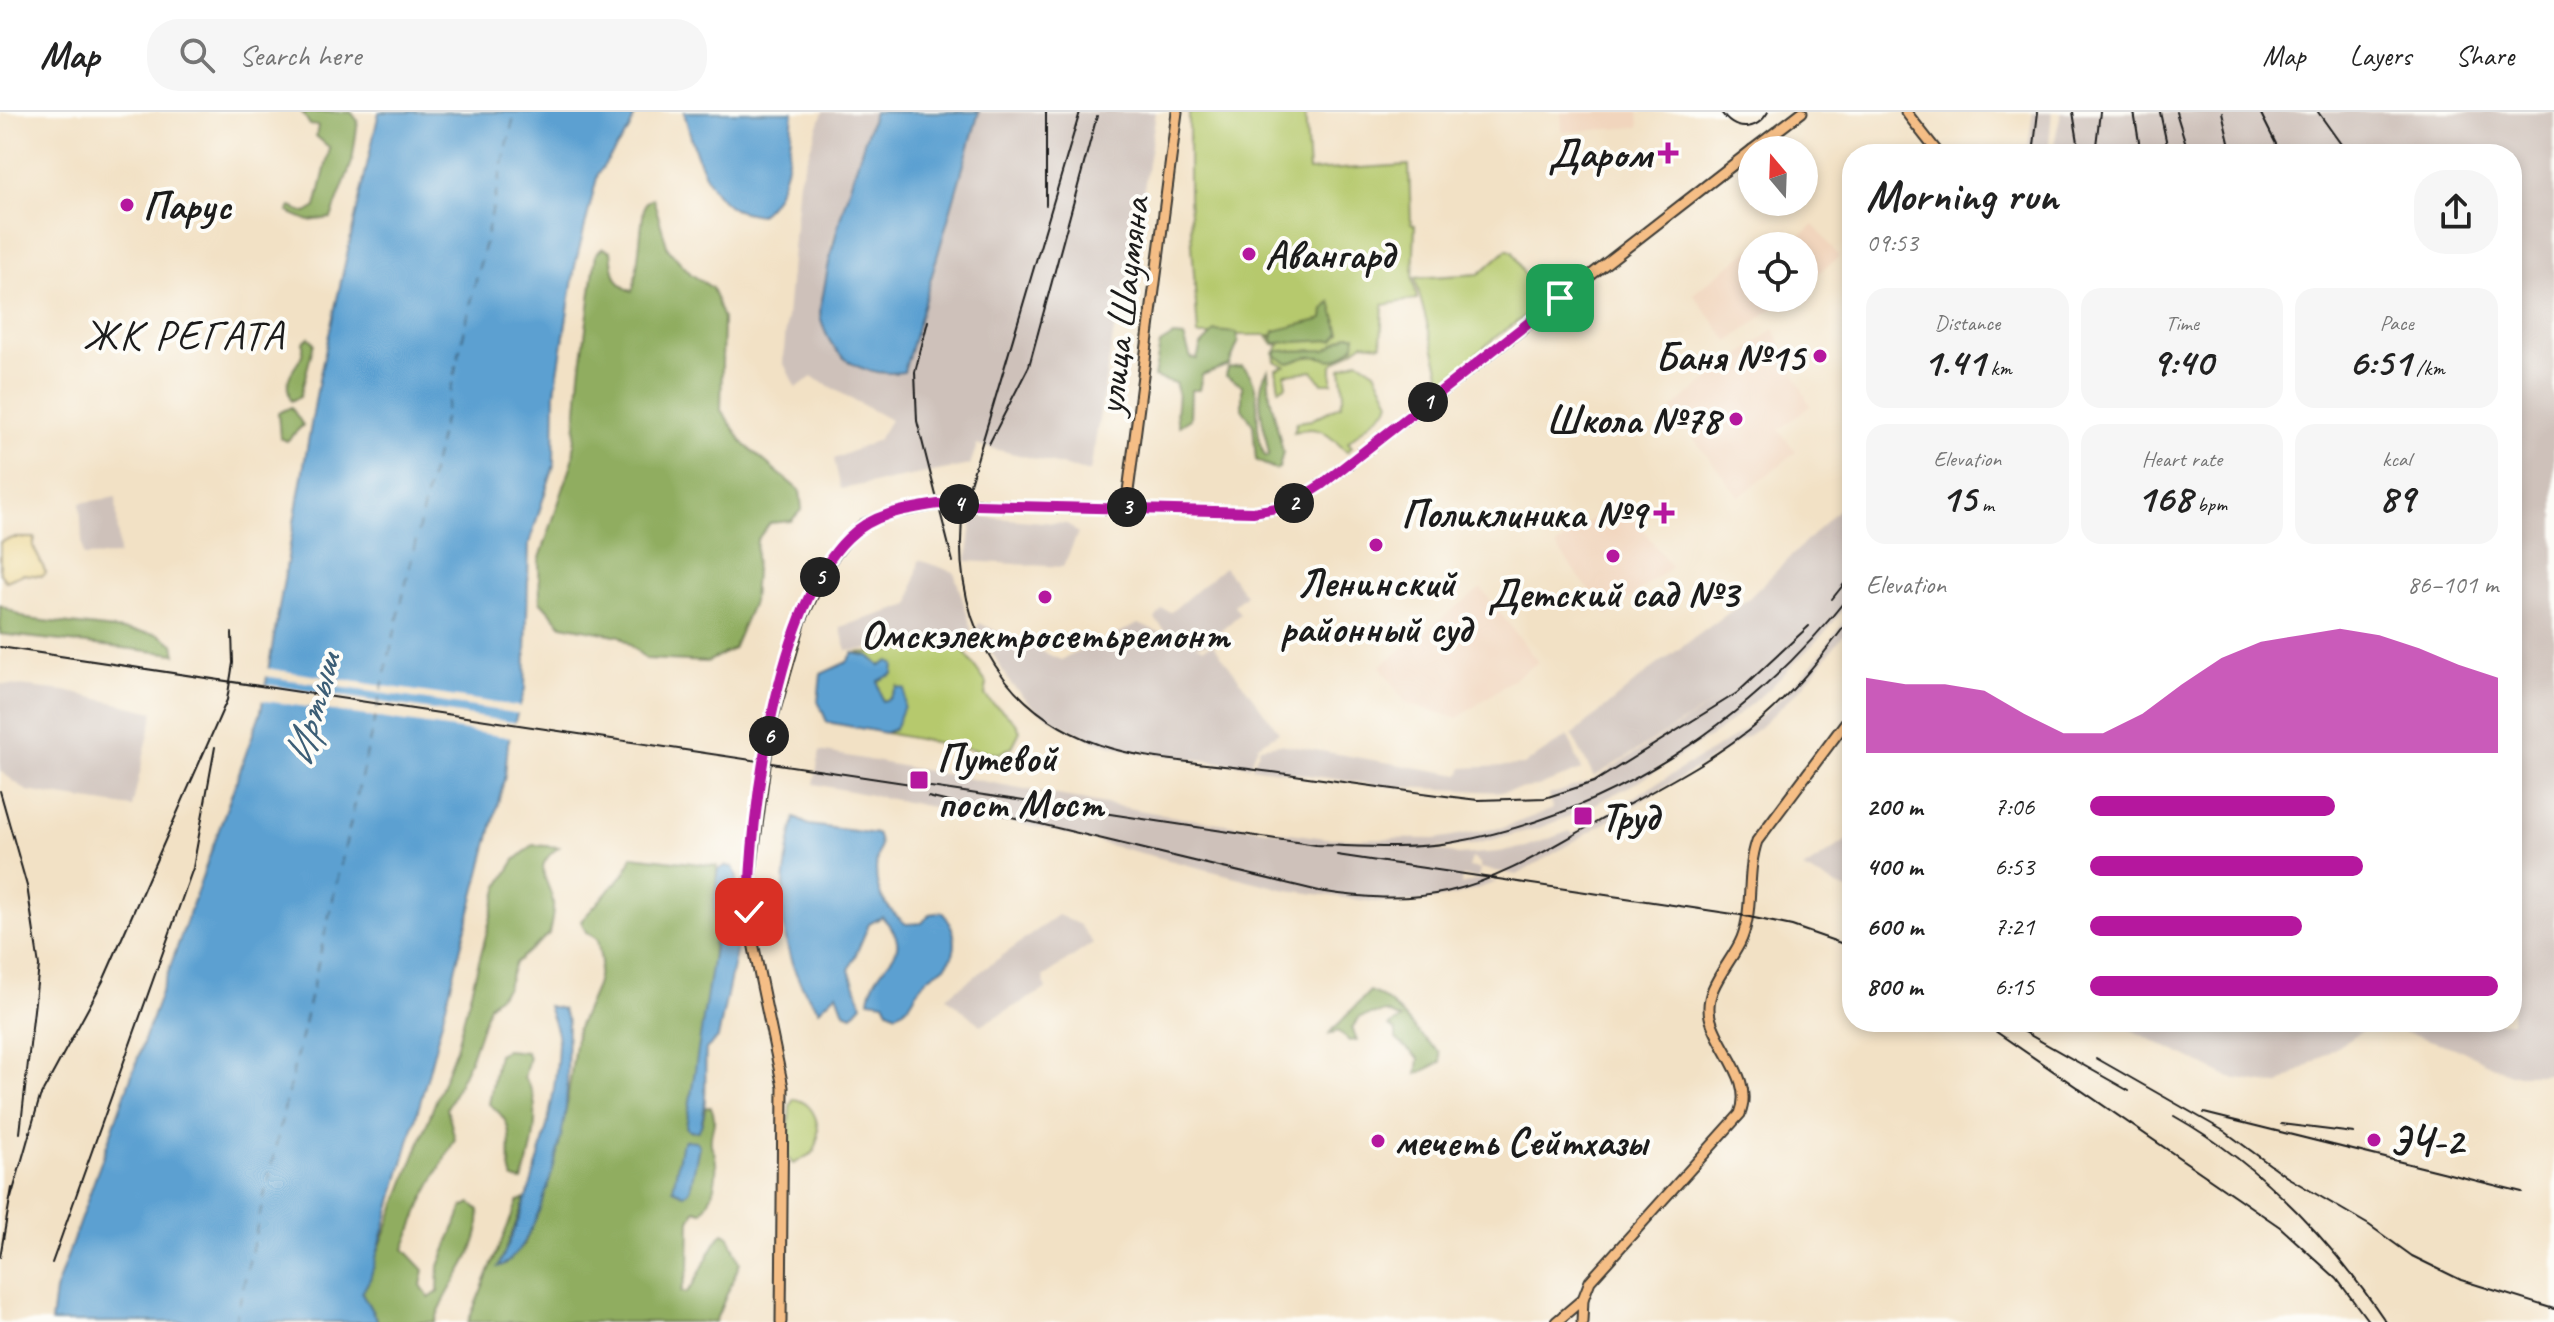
<!DOCTYPE html>
<meta charset="utf-8">
<style>
body{margin:0;font-family:Caveat,sans-serif;background:#f6f6f6;color:#222;height:100vh;display:flex;flex-direction:column;font-size:30px;white-space:nowrap}
*{box-sizing:border-box;margin:0}
p{font-size:26px;color:#767676}
.icon{flex:none;width:44px;height:44px;fill:none;stroke:currentColor;stroke-width:2;stroke-linecap:round;stroke-linejoin:round}
.map{position:relative;flex:1;overflow:hidden}
.panel{position:absolute;left:1842px;top:32px;width:680px;height:888px;display:flex;flex-direction:column;background:#fff;border-radius:32px;box-shadow:0 4px 12px #0003}
.panel>*{flex:none}
.needle{width:52px;rotate:341deg}
.controls{position:absolute;left:1738px;top:24px;display:grid;gap:16px}
.controls a{display:grid;place-items:center;width:80px;height:80px;border-radius:50%;background:#fff;box-shadow:0 4px 12px #0003;font-size:40px}
.pin{position:absolute;display:grid;place-items:center;width:68px;height:68px;color:#fff;margin:-34px;border-radius:16px;box-shadow:0 4px 12px #0006}
.km{position:absolute;width:40px;height:40px;margin:-20px;border-radius:50%;background:#222;color:#fff;font-size:22px;line-height:40px;text-align:center}
.round{display:grid;place-items:center;flex:none;width:84px;height:84px;border-radius:32px;background:#f6f6f6}
.head{display:flex;align-items:center;justify-content:space-between;height:136px;padding:0 24px}
h1{font-size:44px;font-weight:800;line-height:60px}
.stats{display:grid;grid-template-columns:repeat(3,1fr);gap:12px;height:136px;padding:8px 24px}
.stats div{display:grid;align-content:center;border-radius:20px;background:#f6f6f6;text-align:center}
.stats b{font-size:40px;font-weight:800}
.stats small{font-size:22px;font-weight:400}
.stats p{font-size:22px}
.chart{height:224px;padding:16px 24px}
.chart p{display:flex;justify-content:space-between}
.chart svg{width:100%;height:144px;margin-top:8px;fill:#b5179e;opacity:.7}
ul{padding:0 24px;list-style:none;font-size:26px}
li{display:grid;grid-template-columns:128px 96px 1fr;align-items:center;height:60px}
li i{height:20px;border-radius:10px;background:#b5179e}
header{display:flex;align-items:center;gap:48px;box-sizing:border-box;height:112px;padding:0 40px;background:#fff;border-bottom:2px solid #e0e0e0}
header strong{font-size:38px}
nav{display:flex;gap:44px;margin-inline-start:auto;font-size:28px}
.search{width:560px;height:72px;background:#f6f6f6;display:flex;align-items:center;gap:20px;box-sizing:border-box;padding:0 28px;border-radius:32px;color:#767676;font-size:30px}
.map>svg:first-child{display:block}
.built{fill:#f1d5bd}
.industrial{fill:#cec1ba}
.green{fill:#b6c96d;stroke:#697244;stroke-width:2}
.forest{fill:#90ad60;stroke:#56643e;stroke-width:2}
.sand{fill:#eeda9e;stroke:#857b5d;stroke-width:2}
.water{fill:#5ca0d1;stroke:#3c5e76;stroke-width:2}
.pier{fill:#f2e1c5}
.lines{fill:none;stroke-linecap:round;stroke-linejoin:round}
.ferry{stroke:#3c5e76;stroke-width:2;stroke-dasharray:10 8;stroke-linecap:butt}
.major-casing{stroke:#3c3a35;stroke-width:13}
.major{stroke:#f5be86;stroke-width:9}
.tram{stroke:#1c1c1c;stroke-width:2}
.rail{stroke:#1c1c1c;stroke-width:2}
.route-casing{stroke:#fff;stroke-width:16}
.route{stroke:#b5179e;stroke-width:10}
.poi-dot{fill:#b5179e;stroke:#fdfcf7;stroke-width:3}
.labels{text-anchor:middle;stroke-width:8;stroke-linejoin:round;paint-order:stroke}
.poi-label{font-size:40px;font-weight:bold;fill:#1c1c1c;stroke:#fdfcf7;text-anchor:start}
.street-label{font-size:40px;fill:#1c1c1c;stroke:#fdfcf7}
.neighbourhood-label{font-size:42px;letter-spacing:2px;fill:#1c1c1c;stroke:#fdfcf7}
.water-label{font-size:42px;font-style:italic;fill:#3c5e76;stroke:#fdfcf7}
</style>
<header>
<strong>Map</strong>
<div class="search"><svg class="icon" aria-label="search" viewBox="0 0 24 24"><circle cx="10" cy="10" r="6"/><path d="M15 15l6 6"/></svg>Search here</div>
<nav><a>Map</a><a>Layers</a><a>Share</a></nav>
</header>
<div class="map">
<svg width="2554" height="1210" viewBox="0 0 2554 1210">
<rect width="100%" height="100%" fill="#fdfcf7"/>
<filter id="ink" filterUnits="userSpaceOnUse"><feTurbulence type="fractalNoise" baseFrequency=".0125" numOctaves="2"/><feDisplacementMap in="SourceGraphic" scale="16" xChannelSelector="R" yChannelSelector="G"/><feConvolveMatrix kernelMatrix="1 2 1 2 8 2 1 2 1" color-interpolation-filters="sRGB"/></filter>
<filter id="wash" filterUnits="userSpaceOnUse"><feTurbulence type="fractalNoise" baseFrequency=".006" numOctaves="4" result="noise"/><feDisplacementMap in="SourceGraphic" scale="32" xChannelSelector="R" yChannelSelector="G"/><feGaussianBlur stdDeviation="1.8" result="paint"/><feColorMatrix in="noise" values="0 0 0 0 0 0 0 0 0 0 0 0 0 0 0 0 0 1.4 0 .05"/><feComposite in="paint" operator="in"/></filter>
<g filter="url(#wash)">
<rect width="100%" height="100%" fill="#f2e1c5"/>
<g class="built">
<polygon points="1561,0 1638,0 1639,15 1562,20"/>
<polygon points="1814,113 1839,145 1804,172 1804,134 1787,134"/>
<polygon points="1752,136 1752,186 1786,186 1729,230 1693,182"/>
<polygon points="1774,217 1810,294 1779,318 1796,340 1739,385 1671,297"/>
<polygon points="1619,386 1671,455 1608,503 1556,434"/>
<polygon points="1481,476 1538,550 1458,606 1406,592 1380,554"/>
</g>
<g class="industrial">
<polygon points="823,0 874,0 831,132 904,260 979,0 1156,0 1127,188 1119,190 1090,360 977,333 970,353 841,377 834,347 878,328 890,308 812,265 796,276 783,250 799,68"/>
<polygon points="2033,0 2052,0 2048,42 2027,42"/>
<polygon points="2061,0 2554,0 2554,962 2510,962 2461,938 2374,911 2278,973 2230,966 2115,910 2512,910 2512,42 2052,42"/>
<polygon points="1852,384 1852,485 1829,516 1771,575 1716,621 1643,667 1582,699 1539,716 1471,733 1434,737 1458,743 1499,740 1526,735 1570,719 1573,722 1739,622 1784,583 1816,548 1852,498 1852,512 1802,575 1758,617 1719,643 1517,763 1480,756 1480,751 1472,746 1469,755 1480,757 1478,766 1462,764 1461,773 1479,767 1497,770 1458,783 1416,791 1375,790 1287,778 1050,718 814,672 820,639 1182,706 1326,726 1435,727 1505,715 1553,697 1549,683 1593,668 1728,582 1594,665 1572,623 1653,556 1749,486"/>
<polygon points="116,385 119,443 83,444 80,391"/>
<polygon points="973,404 1067,412 1078,421 1063,455 967,449"/>
<polygon points="919,448 954,460 972,518 960,528 847,539 840,515 910,493"/>
<polygon points="1224,455 1246,483 1234,493 1240,502 1206,532 1196,533 1203,536 1213,532 1279,620 1258,633 1250,654 1131,639 1092,628 1058,611 1032,594 1010,571 977,515 979,511 1061,548 1138,512 1193,532 1165,518 1155,507 1162,497 1171,500"/>
<polygon points="0,572 65,579 154,600 132,695 27,679 0,659"/>
<polygon points="1568,624 1582,658 1539,674 1500,680 1383,674 1252,655 1260,635 1280,632 1460,663 1463,656 1524,653"/>
<polygon points="1852,725 1852,781 1803,757"/>
<polygon points="1058,803 1080,813 1093,831 1043,865 1046,877 981,913 946,885"/>
</g>
<g class="green">
<polygon points="1189,0 1305,0 1309,59 1409,53 1411,112 1415,113 1413,167 1417,187 1383,193 1381,233 1363,231 1332,253 1332,271 1322,271 1313,259 1285,262 1286,274 1279,277 1276,257 1285,254 1275,249 1274,241 1280,233 1273,232 1268,225 1288,223 1198,223 1189,87"/>
<polygon points="1507,137 1513,140 1536,185 1535,197 1497,224 1443,272 1415,166 1479,162"/>
<path d="M1358,248L1375,259L1390,289L1388,295L1348,330L1352,335L1347,340C1328,323 1320,311 1294,320L1297,310L1311,308L1341,293L1344,281L1341,256Z"/>
<path d="M960,534L987,572L985,583C995,598 1012,600 1020,619L1012,635L998,642L885,621L895,617L897,575L889,587L882,589L878,569L880,554L869,544L853,541Z"/>
<path d="M794,987C817,990 824,1023 813,1041L793,1052L787,1045L790,994Z"/>
</g>
<g class="forest">
<polygon points="302,0 351,0 358,9 352,50 331,106 309,109 288,100 291,95 306,101 316,95 330,36 316,24 318,14 310,13"/>
<path d="M653,86L668,137L691,162L712,176L723,207L721,298L744,332L800,379L802,397L791,409L770,411L757,428L753,490L733,537L707,550L646,547L620,524L562,513L540,489L539,449L573,348L580,261L596,142L603,136L611,139C613,156 613,173 632,179C637,173 641,109 645,91Z"/>
<polygon points="1331,190 1340,221 1334,228 1275,231 1272,227 1274,219 1323,207 1324,198"/>
<path d="M1215,219L1237,221L1238,231L1229,253L1202,263L1199,278H1191L1190,307L1179,314C1172,300 1182,285 1175,271L1154,265L1160,232L1173,224L1184,225L1191,246L1197,247L1201,233Z"/>
<path d="M1348,223H1356L1355,233C1326,260 1333,241 1307,245C1301,246 1294,250 1288,251L1276,244V239L1326,238Z"/>
<path d="M309,225L314,231L300,285L291,289C279,256 306,256 303,230Z"/>
<path d="M1242,254C1268,273 1249,321 1266,345L1269,343C1265,316 1252,280 1268,258L1270,284L1283,340L1279,356L1275,358L1256,348L1253,312L1242,297V273L1226,264L1228,256Z"/>
<polygon points="291,295 303,313 287,329 280,326 278,301"/>
<polygon points="0,493 27,507 158,522 174,532 176,542 0,522"/>
<path d="M533,733L559,735C530,756 548,764 553,790C554,801 551,812 549,822L515,851L506,877L489,893L470,948L447,996L455,1027L423,1088L404,1137L424,1158L421,1173L429,1186L438,1180L439,1154L463,1095L471,1091L479,1098C483,1143 447,1170 435,1210H378L362,1181L456,936L499,774L515,748Z"/>
<path d="M632,744L717,754L712,858L686,1015L701,1014L706,995H711C719,1013 709,1016 711,1032C711,1036 715,1040 715,1044C719,1063 713,1086 702,1100L695,1098L690,1109L689,1155L681,1180L686,1181C703,1164 706,1139 723,1121L729,1124L740,1151L715,1210H468L518,1089L525,1087L500,1153L524,1133L544,1085L566,998L577,918L596,874L601,850L597,827L586,820L581,809L626,760Z"/>
<path d="M1370,879C1400,891 1414,923 1440,940L1441,950L1417,962L1419,947L1396,927V920L1389,914L1401,907L1386,900L1360,905L1352,916L1357,928L1349,929L1338,919L1328,923Z"/>
<path d="M506,938L526,940L529,945L524,966C545,989 532,1042 522,1069L513,1067C502,1038 523,1016 489,992L498,942Z"/>
</g>
<polygon class="sand" points="13,426 35,426 33,434 46,461 42,464 23,462 6,469 0,462 0,430"/>
<g class="water">
<polygon points="379,0 636,0 629,18 598,62 575,154 555,280 554,353 529,432 525,577 508,631 505,664 428,963 370,1167 362,1181 378,1210 51,1210 55,1179 261,599 319,267"/>
<path d="M684,0H793C790,34 789,82 759,103C751,101 740,100 734,97C704,80 692,30 684,0Z"/>
<path d="M874,0H979L904,260C863,265 832,249 821,207C818,198 823,186 824,177C834,116 855,59 874,0Z"/>
<polygon points="853,541 869,544 880,554 889,549 894,553 893,562 878,569 882,589 889,587 897,575 905,577 904,594 895,617 885,621 827,610 818,589 821,562 847,550"/>
<path d="M795,706L809,713L877,722C882,732 879,736 877,746C873,777 882,793 906,812L922,811L930,802L943,800C954,816 962,836 946,853C940,859 931,862 925,869C913,881 914,895 896,902L888,898L884,890L869,888C874,846 921,845 882,805L869,812L849,858L862,892L852,903L844,900L837,881L819,898C771,843 780,771 795,706Z"/>
<path d="M725,754L733,755L737,764L734,806L737,835L718,926L706,937C704,965 708,987 701,1014L698,1019H689L686,1015L717,817L714,794L718,758Z"/>
<path d="M548,894L562,897L568,909C567,937 568,967 566,995C562,1032 535,1144 498,1155C530,1088 556,1003 558,930C558,918 551,905 548,894Z"/>
<polygon points="685,1028 696,1029 699,1034 690,1078 684,1082 673,1077 681,1034"/>
</g>
<g class="pier">
<polygon points="265,556 523,595 521,602 264,564"/>
<polygon points="262,572 518,611 514,626 259,588"/>
</g>
<g class="lines">
<polyline class="ferry" points="235,1210 515,0"/>
</g>
</g>
<g filter="url(#ink)">
<g class="lines">
<g class="major-casing">
<g id="major">
<polyline points="1906,0 1939,42"/>
<polyline points="1752,38 1802,0"/>
<polyline points="1126,395 1177,0"/>
<polyline points="781,1210 783,975 752,826 750,767 770,615 801,508 827,453 848,426 864,412 892,401 938,392 1253,400 1288,394 1321,373 1752,38"/>
<polyline points="1556,1210 1583,1187"/>
<path d="M1582,1210L1583,1187L1590,1169L1740,1002C1754,967 1718,938 1710,905C1703,876 1732,851 1742,826C1754,795 1746,761 1757,729L1852,602"/>
</g>
</g>
<use href="#major" class="major"/>
<path class="tram" d="M1721,0C1734,20 1756,20 1768,0"/>
<g class="rail">
<path d="M1080,0L964,392C948,498 994,596 1100,633C1148,649 1200,650 1249,657C1325,667 1401,679 1478,688L1545,686L1594,670L1737,581L1809,514"/>
<polyline points="2073,0 2080,42"/>
<polyline points="2134,0 2141,42"/>
<polyline points="2160,0 2169,42"/>
<polyline points="2176,0 2189,42"/>
<polyline points="2222,0 2232,42"/>
<polyline points="2260,0 2281,42"/>
<polyline points="2318,0 2348,42"/>
<polyline points="2033,42 2038,0"/>
<polyline points="2095,42 2100,0"/>
<polyline points="1046,93 1046,0"/>
<polyline points="928,209 915,260 917,309 953,450"/>
<polyline points="989,332 1029,254 1097,4"/>
<polyline points="1832,487 1852,462"/>
<path d="M0,535L1316,733C1360,734 1405,738 1449,731C1613,703 1751,609 1852,480"/>
<polyline points="0,679 27,774 39,854 20,1021"/>
<path d="M928,685L1319,779C1362,786 1404,789 1446,780C1500,768 1547,738 1595,711C1651,679 1711,651 1760,609C1796,578 1824,542 1852,504"/>
<polyline points="1337,743 1740,803 1792,814 1852,835"/>
<polyline points="1982,910 2280,1115 2337,1167 2369,1210"/>
<polyline points="2007,910 2129,979"/>
<polyline points="2096,946 2224,1019 2287,1065 2369,1113 2412,1144 2461,1168 2554,1197"/>
<polyline points="2204,1001 2522,1080"/>
<path d="M2174,1004C2260,1052 2331,1129 2386,1210"/>
<polyline points="2281,1012 2354,1021"/>
<polyline points="11,1086 40,985 103,869 227,588 233,551 232,521"/>
<polyline points="0,1145 12,1076"/>
<polyline points="52,1151 193,756 215,635"/>
</g>
</g>
</g>
<g class="lines" filter="url(#ink)">
<g class="route-casing">
<path id="route" d="M749,800C750,703 776,496 848,426C872,402 905,397 938,392L1253,400L1288,394L1321,373L1560,186"/>
</g>
<use href="#route" class="route"/>
</g>
<g class="poi-dot">
<path d="M1664 29h8v8h8v8h-8v8h-8v-8h-8v-8h8z"/>
<circle cx="127" cy="93" r="8"/>
<circle cx="1249" cy="142" r="8"/>
<circle cx="1820" cy="244" r="8"/>
<circle cx="1736" cy="307" r="8"/>
<path d="M1660 389h8v8h8v8h-8v8h-8v-8h-8v-8h8z"/>
<circle cx="1376" cy="433" r="8"/>
<circle cx="1613" cy="444" r="8"/>
<circle cx="1045" cy="485" r="8"/>
<rect x="909" y="658" width="20" height="20" rx="4"/>
<rect x="1573" y="694" width="20" height="20" rx="4"/>
<circle cx="2374" cy="1028" r="8"/>
<circle cx="1378" cy="1029" r="8"/>
</g>
<g class="labels">
<g class="poi-label">
<text x="1652" y="55" text-anchor="end">Даром</text>
<text x="143" y="107">Парус</text>
<text x="1265" y="156">Авангард</text>
<text x="1804" y="258" text-anchor="end">Баня №15</text>
<text x="1720" y="321" text-anchor="end">Школа №78</text>
<text x="1646" y="415" text-anchor="end">Поликлиника №9</text>
<text x="1376" y="484" text-anchor="middle">Ленинский<tspan x="1376" dy="46">районный суд</tspan></text>
<text x="1613" y="495" text-anchor="middle">Детский сад №3</text>
<text x="1045" y="536" text-anchor="middle">Омскэлектросетьремонт</text>
<text x="937" y="659">Путевой<tspan x="937" dy="46">пост Мост</tspan></text>
<text x="1601" y="718">Труд</text>
<text x="2390" y="1042">ЭЧ-2</text>
<text x="1394" y="1043">мечеть Сейтхазы</text>
</g>
<g class="street-label">
<text transform="translate(1122 194) rotate(-83)" y="14">улица Шаумяна</text>
</g>
<g class="neighbourhood-label">
<text x="184" y="237">ЖК РЕГАТА</text>
</g>
<g class="water-label">
<text transform="translate(311 597) rotate(-75)" y="15">Иртыш</text>
</g>
</g>
</svg>
<div class="controls">
<a><svg class="needle" viewBox="-14 -14 28 28"><path d="M0-13l5 13h-10z" fill="#e53935"/><path d="M0 13l5-13h-10z" fill="#767676"/></svg></a>
<a><svg class="icon" aria-label="locate" viewBox="0 0 24 24"><circle cx="12" cy="12" r="6"/><path d="M12 2v4M12 18v4M2 12h4M18 12h4"/></svg></a>
</div>
<div class="pin" style="left:1560px;top:186px;background:#1e9e55"><svg class="icon" aria-label="arrive" viewBox="0 0 24 24"><path d="M6 21V4h12l-3 4 3 4H6"/></svg></div>
<div class="pin" style="left:749px;top:800px;background:#d93025"><svg class="icon" aria-label="check" viewBox="0 0 24 24"><path d="M5 12l5 5 9-10"/></svg></div>
<b class="km" style="left:1428px;top:290px">1</b>
<b class="km" style="left:1294px;top:391px">2</b>
<b class="km" style="left:1127px;top:395px">3</b>
<b class="km" style="left:959px;top:392px">4</b>
<b class="km" style="left:820px;top:465px">5</b>
<b class="km" style="left:769px;top:624px">6</b>
<section class="panel">
<div class="head"><div><h1>Morning run</h1><p>09:53</p></div><a class="round"><svg class="icon" aria-label="share" viewBox="0 0 24 24"><path d="M12 15V3M7 8l5-5 5 5M5 13v7h14v-7"/></svg></a></div>
<div class="stats">
<div><p>Distance</p><b>1.41<small> km</small></b></div>
<div><p>Time</p><b>9:40</b></div>
<div><p>Pace</p><b>6:51<small> /km</small></b></div>
</div>
<div class="stats">
<div><p>Elevation</p><b>15<small> m</small></b></div>
<div><p>Heart rate</p><b>168<small> bpm</small></b></div>
<div><p>kcal</p><b>89</b></div>
</div>
<div class="chart"><p><span>Elevation</span>86–101 m</p>
<svg viewBox="0 0 160 44" preserveAspectRatio="none"><path d="M0 44V21L10 23L20 23L30 25L40 32L50 38L60 38L70 32L80 23L90 15L100 10L110 8L120 6L130 8L140 12L150 17L160 21V44z"/></svg>
</div>
<ul>
<li><b>200 m</b>7:06<i style="width:60%"></i></li>
<li><b>400 m</b>6:53<i style="width:67%"></i></li>
<li><b>600 m</b>7:21<i style="width:52%"></i></li>
<li><b>800 m</b>6:15<i style="width:100%"></i></li>
</ul>
</section>
</div>
